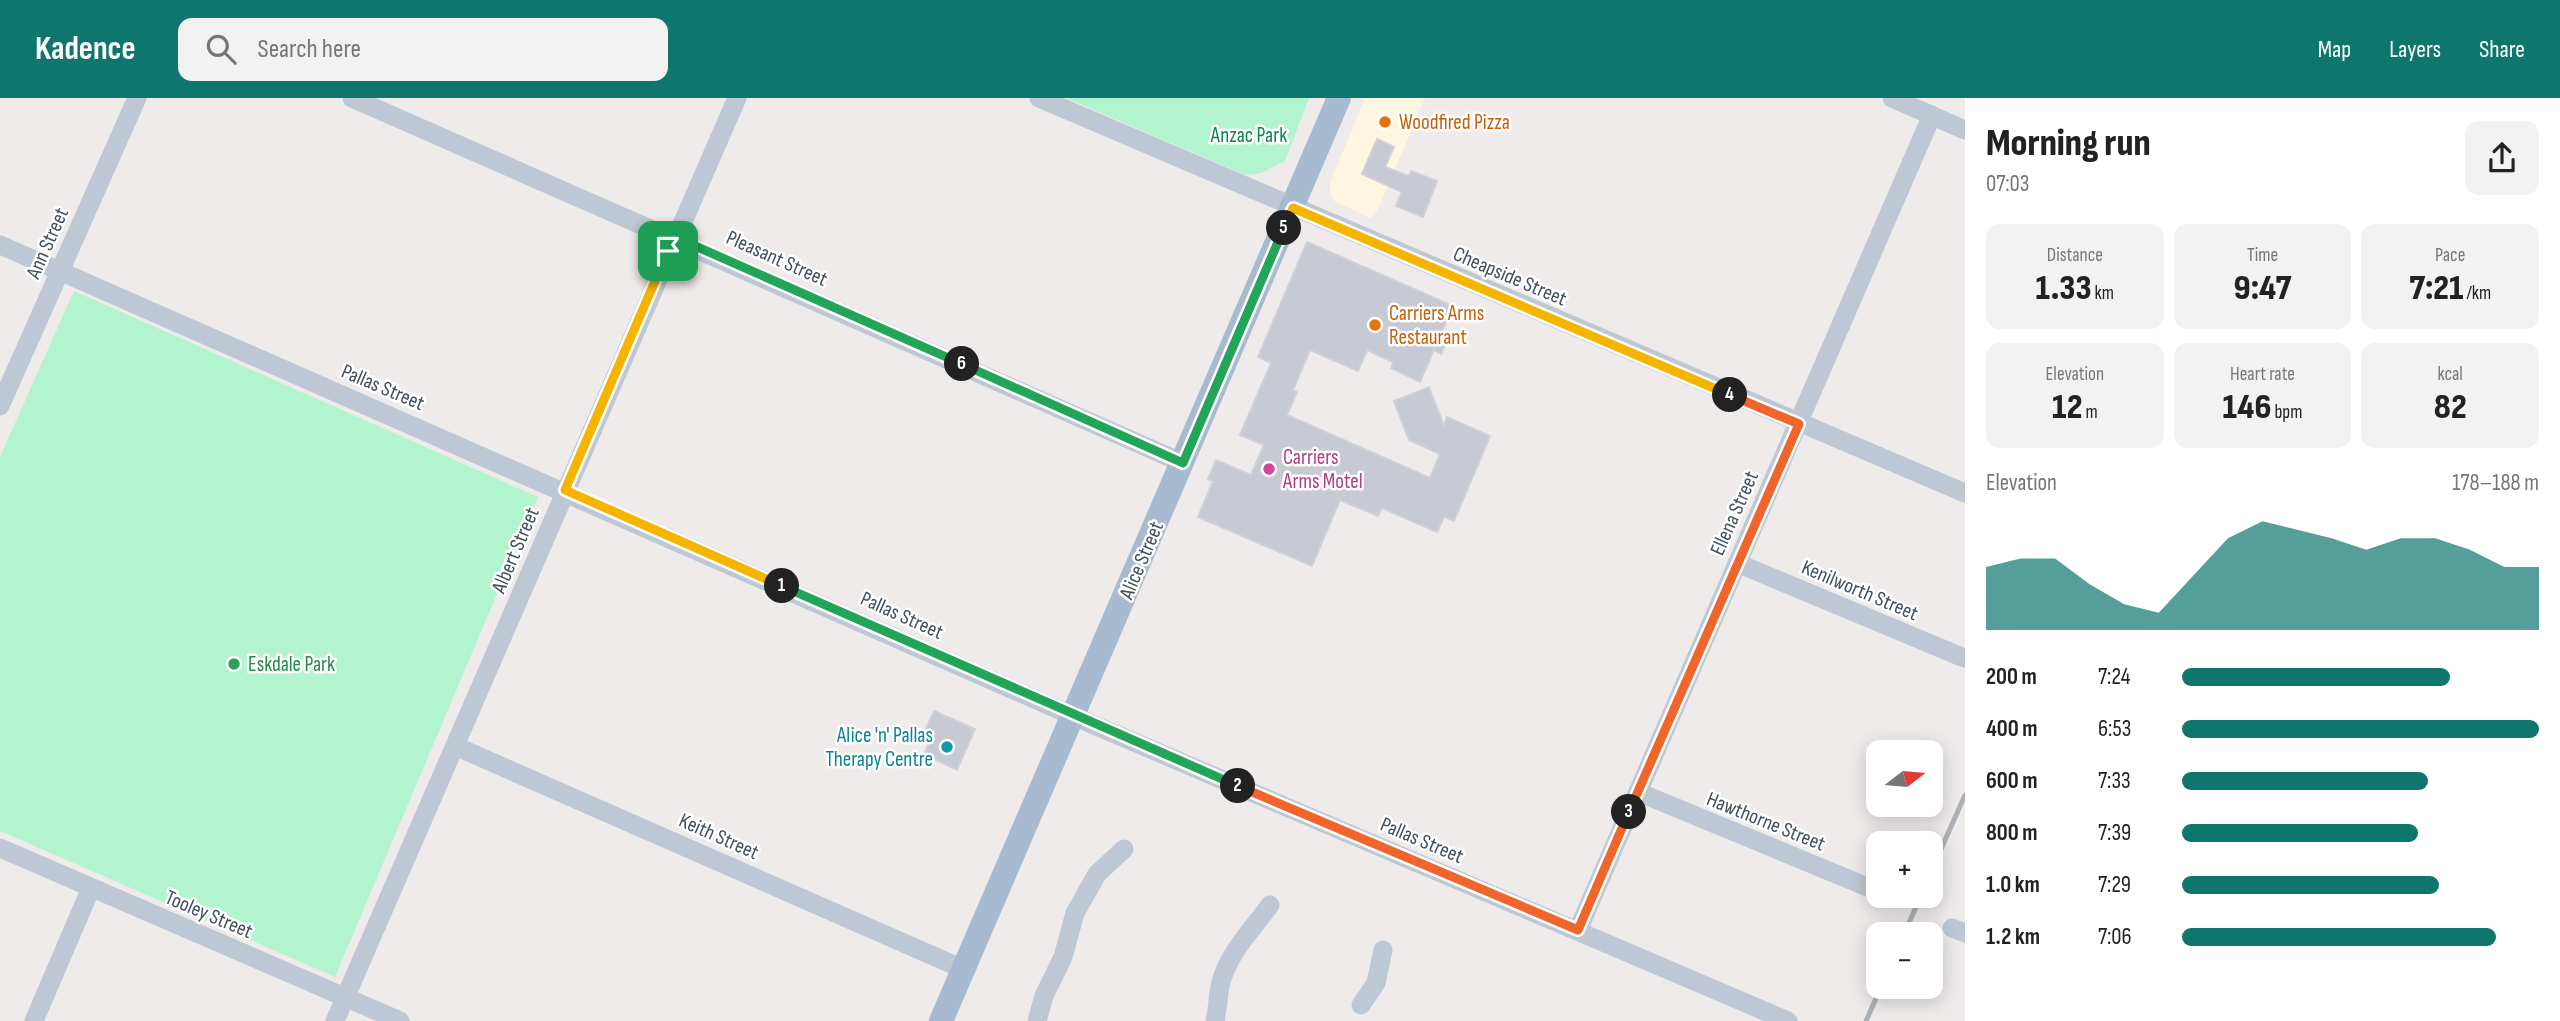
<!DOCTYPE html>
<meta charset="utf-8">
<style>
body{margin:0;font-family:"Sofia Sans Condensed",sans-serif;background:#f2f2f2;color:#222;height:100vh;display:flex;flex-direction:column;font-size:26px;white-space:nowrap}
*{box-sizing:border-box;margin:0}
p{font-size:23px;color:#767676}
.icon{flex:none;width:38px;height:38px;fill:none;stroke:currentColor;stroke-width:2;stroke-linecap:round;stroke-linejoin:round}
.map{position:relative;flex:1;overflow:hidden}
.panel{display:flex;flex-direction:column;background:#fff;width:595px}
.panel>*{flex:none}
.needle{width:46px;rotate:74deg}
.tools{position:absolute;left:1866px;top:642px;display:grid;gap:14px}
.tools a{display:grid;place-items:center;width:77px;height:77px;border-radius:14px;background:#fff;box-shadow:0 4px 18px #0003;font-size:35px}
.pin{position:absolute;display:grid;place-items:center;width:60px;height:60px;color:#fff;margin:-30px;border-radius:14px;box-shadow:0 4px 10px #0006}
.km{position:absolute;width:35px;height:35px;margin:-18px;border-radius:50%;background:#222;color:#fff;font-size:19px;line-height:35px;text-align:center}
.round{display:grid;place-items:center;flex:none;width:74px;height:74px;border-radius:14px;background:#f2f2f2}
.head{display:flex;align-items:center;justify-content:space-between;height:119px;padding:0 21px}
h1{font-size:38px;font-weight:800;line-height:52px}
.figures{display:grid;grid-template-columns:repeat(3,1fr);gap:10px;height:119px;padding:7px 21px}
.figures div{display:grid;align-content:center;border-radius:14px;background:#f2f2f2;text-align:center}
.figures b{font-size:35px;font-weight:800}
.figures small{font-size:19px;font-weight:400}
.figures p{font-size:19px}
.chart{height:196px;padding:14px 21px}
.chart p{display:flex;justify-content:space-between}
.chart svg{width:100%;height:126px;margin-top:7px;fill:#0f766e;opacity:.7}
ul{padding:0 21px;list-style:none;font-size:23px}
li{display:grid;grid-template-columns:112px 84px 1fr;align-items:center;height:52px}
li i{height:18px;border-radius:9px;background:#0f766e}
header{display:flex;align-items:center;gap:42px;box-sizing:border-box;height:98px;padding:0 35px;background:#0f766e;color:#fff}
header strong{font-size:33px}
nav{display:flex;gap:38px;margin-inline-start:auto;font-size:24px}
.search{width:490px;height:63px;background:#f2f2f2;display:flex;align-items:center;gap:18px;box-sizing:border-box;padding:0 24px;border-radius:14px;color:#767676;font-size:26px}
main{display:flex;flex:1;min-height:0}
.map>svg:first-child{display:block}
.commercial{fill:#fef6e0}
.green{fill:#b2f4cd}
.building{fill:#c7cad3;stroke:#cfd1d9;stroke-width:2}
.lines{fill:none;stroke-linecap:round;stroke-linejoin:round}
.minor{stroke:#bdc8d4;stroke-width:19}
.major{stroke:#a7bacf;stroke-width:24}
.rail{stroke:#adb1b7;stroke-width:5}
.split-1-casing{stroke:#fff;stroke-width:14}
.split-2-casing{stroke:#fff;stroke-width:14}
.split-3-casing{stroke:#fff;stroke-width:14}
.split-4-casing{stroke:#fff;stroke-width:14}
.split-5-casing{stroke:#fff;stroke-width:14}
.split-6-casing{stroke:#fff;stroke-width:14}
.split-7-casing{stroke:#fff;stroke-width:14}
.split-1{stroke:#f5b400;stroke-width:9}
.split-2{stroke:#22a559;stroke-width:9}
.split-3{stroke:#f0652b;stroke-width:9}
.split-4{stroke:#f0652b;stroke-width:9}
.split-5{stroke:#f5b400;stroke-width:9}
.split-6{stroke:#22a559;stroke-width:9}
.split-7{stroke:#22a559;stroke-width:9}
.food-dot{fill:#e8710a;stroke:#fff;stroke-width:2.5}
.hotel-dot{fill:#d1479c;stroke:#fff;stroke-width:2.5}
.leisure-dot{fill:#2e9e5b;stroke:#fff;stroke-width:2.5}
.culture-dot{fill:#0f9aa8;stroke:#fff;stroke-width:2.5}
.labels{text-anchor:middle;stroke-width:5;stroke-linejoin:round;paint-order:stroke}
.food-label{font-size:21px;fill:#c56008;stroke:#fff;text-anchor:start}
.park-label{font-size:21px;fill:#0b844a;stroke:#fff}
.street-label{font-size:21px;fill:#424f5b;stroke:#fff}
.hotel-label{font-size:21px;fill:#b23c85;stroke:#fff;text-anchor:start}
.leisure-label{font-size:21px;fill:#27864d;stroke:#fff;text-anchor:start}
.culture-label{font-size:21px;fill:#0d838f;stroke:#fff;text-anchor:end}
</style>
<header>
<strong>Kadence</strong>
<div class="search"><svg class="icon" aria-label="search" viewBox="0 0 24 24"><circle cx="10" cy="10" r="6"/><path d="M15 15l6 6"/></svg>Search here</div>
<nav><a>Map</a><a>Layers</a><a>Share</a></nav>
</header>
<main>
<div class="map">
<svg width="1965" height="923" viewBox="0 0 1965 923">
<rect width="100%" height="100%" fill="#efebeb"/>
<polygon class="commercial" points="1365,0 1425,0 1377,114 1371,120 1334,103 1330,94 1330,85"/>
<g class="green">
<polygon points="1066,0 1309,0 1285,63 1261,75 1245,77"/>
<polygon points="74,193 538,399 335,879 0,733 0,359"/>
</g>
<g class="building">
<polygon points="1377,41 1394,49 1385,69 1409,78 1411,73 1437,83 1423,119 1396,108 1402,94 1362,76"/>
<polygon points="1307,144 1453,208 1442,233 1450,236 1441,256 1434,252 1420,284 1391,270 1393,264 1367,252 1358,273 1310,252 1293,292 1297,294 1287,317 1430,380 1440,356 1409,342 1394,303 1429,289 1444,328 1447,319 1490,338 1454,423 1444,419 1437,434 1382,410 1378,418 1340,402 1312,468 1198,419 1213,383 1208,381 1216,362 1251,377 1264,347 1240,337 1271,265 1258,259"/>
<polygon points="934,613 975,631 957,672 924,656 931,641 923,637"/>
</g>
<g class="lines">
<g class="minor">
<polyline points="352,0 1183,365"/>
<polyline points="1039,0 1965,395"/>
<polyline points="1892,0 1965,32"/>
<polyline points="0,147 1073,618 1788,923"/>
<polyline points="0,308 137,0"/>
<polyline points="1737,465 1964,560"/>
<polyline points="455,648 963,871"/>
<polyline points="1638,694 1877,793"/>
<polyline points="0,750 400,923"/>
<polyline points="1952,830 1965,835"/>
<polyline points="1578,832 1932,17"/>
<polyline points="1361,907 1376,885 1383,852"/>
<polyline points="34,923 91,790"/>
<polyline points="335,923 737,0"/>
<polyline points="1037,923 1044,898 1063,859 1075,815 1097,776 1124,751"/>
<path d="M1215,923C1218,910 1218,896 1221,884C1229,854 1252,832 1270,807"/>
</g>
<polyline class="major" points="941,923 1339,0"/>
<g class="rail">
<polyline points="1930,776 1965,697"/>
<polyline points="1904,836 1921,798"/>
<polyline points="1866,923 1881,889"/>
</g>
</g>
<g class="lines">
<g class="split-1-casing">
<polyline id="split-1" points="668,153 565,392 782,488"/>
</g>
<g class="split-2-casing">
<polyline id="split-2" points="782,488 1238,688"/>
</g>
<g class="split-3-casing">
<polyline id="split-3" points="1238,688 1578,832 1629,714"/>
</g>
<g class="split-4-casing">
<polyline id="split-4" points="1629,714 1799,326 1730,297"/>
</g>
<g class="split-5-casing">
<polyline id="split-5" points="1284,130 1293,110 1730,297"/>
</g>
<g class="split-6-casing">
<polyline id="split-6" points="962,266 1183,365 1284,130"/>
</g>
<g class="split-7-casing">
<polyline id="split-7" points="668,153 675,139 962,266"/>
</g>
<use href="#split-1" class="split-1"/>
<use href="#split-2" class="split-2"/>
<use href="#split-3" class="split-3"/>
<use href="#split-4" class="split-4"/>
<use href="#split-5" class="split-5"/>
<use href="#split-6" class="split-6"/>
<use href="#split-7" class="split-7"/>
</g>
<g class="food-dot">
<circle cx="1385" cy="24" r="7"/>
<circle cx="1375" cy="227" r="7"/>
</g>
<circle class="hotel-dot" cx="1269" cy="371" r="7"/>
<circle class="leisure-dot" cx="234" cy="566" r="7"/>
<circle class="culture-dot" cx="947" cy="649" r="7"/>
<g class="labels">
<g class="food-label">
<text x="1399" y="31">Woodfired Pizza</text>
<text x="1389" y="222">Carriers Arms<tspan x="1389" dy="24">Restaurant</tspan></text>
</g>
<g class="park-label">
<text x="1249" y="44">Anzac Park</text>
</g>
<g class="street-label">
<text transform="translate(47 145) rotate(-66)" y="7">Ann Street</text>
<text transform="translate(777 160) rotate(24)" y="7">Pleasant Street</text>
<text transform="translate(1510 178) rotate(23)" y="7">Cheapside Street</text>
<text transform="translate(383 289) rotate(23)" y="7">Pallas Street</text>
<text transform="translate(1734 415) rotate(-66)" y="7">Ellena Street</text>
<text transform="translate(515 452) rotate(-67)" y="7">Albert Street</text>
<text transform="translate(1141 462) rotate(-67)" y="7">Alice Street</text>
<text transform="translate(1860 492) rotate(23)" y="7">Kenilworth Street</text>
<text transform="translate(902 517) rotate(24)" y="7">Pallas Street</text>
<text transform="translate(1766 723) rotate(22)" y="7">Hawthorne Street</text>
<text transform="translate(719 738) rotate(24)" y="7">Keith Street</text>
<text transform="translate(1422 742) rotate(23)" y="7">Pallas Street</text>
<text transform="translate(209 816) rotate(23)" y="7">Tooley Street</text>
</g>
<g class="hotel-label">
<text x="1283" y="366">Carriers<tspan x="1283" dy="24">Arms Motel</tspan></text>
</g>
<g class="leisure-label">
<text x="248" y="573">Eskdale Park</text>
</g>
<g class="culture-label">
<text x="933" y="644">Alice 'n' Pallas<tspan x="933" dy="24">Therapy Centre</tspan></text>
</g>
</g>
</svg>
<div class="tools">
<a><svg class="needle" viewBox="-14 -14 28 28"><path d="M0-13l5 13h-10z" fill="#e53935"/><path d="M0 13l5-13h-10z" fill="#767676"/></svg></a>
<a>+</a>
<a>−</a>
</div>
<div class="pin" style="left:668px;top:153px;background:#1e9e55"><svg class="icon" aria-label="arrive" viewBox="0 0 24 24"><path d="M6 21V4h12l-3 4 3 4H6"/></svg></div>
<b class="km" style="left:782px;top:488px">1</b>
<b class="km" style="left:1238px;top:688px">2</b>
<b class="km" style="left:1629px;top:714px">3</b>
<b class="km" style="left:1730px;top:297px">4</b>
<b class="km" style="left:1284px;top:130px">5</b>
<b class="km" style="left:962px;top:266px">6</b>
</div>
<section class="panel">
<div class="head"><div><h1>Morning run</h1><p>07:03</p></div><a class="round"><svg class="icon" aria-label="share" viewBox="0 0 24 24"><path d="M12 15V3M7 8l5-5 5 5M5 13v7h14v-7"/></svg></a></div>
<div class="figures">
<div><p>Distance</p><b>1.33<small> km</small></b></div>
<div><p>Time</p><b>9:47</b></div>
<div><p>Pace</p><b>7:21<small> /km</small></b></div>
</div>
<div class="figures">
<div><p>Elevation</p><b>12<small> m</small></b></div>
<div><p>Heart rate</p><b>146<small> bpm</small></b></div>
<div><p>kcal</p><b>82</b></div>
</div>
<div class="chart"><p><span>Elevation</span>178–188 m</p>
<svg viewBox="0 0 160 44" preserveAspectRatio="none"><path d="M0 44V22L10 19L20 19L30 28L40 35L50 38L60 25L70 12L80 6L90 9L100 12L110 16L120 12L130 12L140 16L150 22L160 22V44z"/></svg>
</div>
<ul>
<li><b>200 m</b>7:24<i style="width:75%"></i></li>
<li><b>400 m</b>6:53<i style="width:100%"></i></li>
<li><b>600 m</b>7:33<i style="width:69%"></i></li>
<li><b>800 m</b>7:39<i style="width:66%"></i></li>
<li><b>1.0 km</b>7:29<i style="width:72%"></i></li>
<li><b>1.2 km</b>7:06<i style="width:88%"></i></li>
</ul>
</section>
</main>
